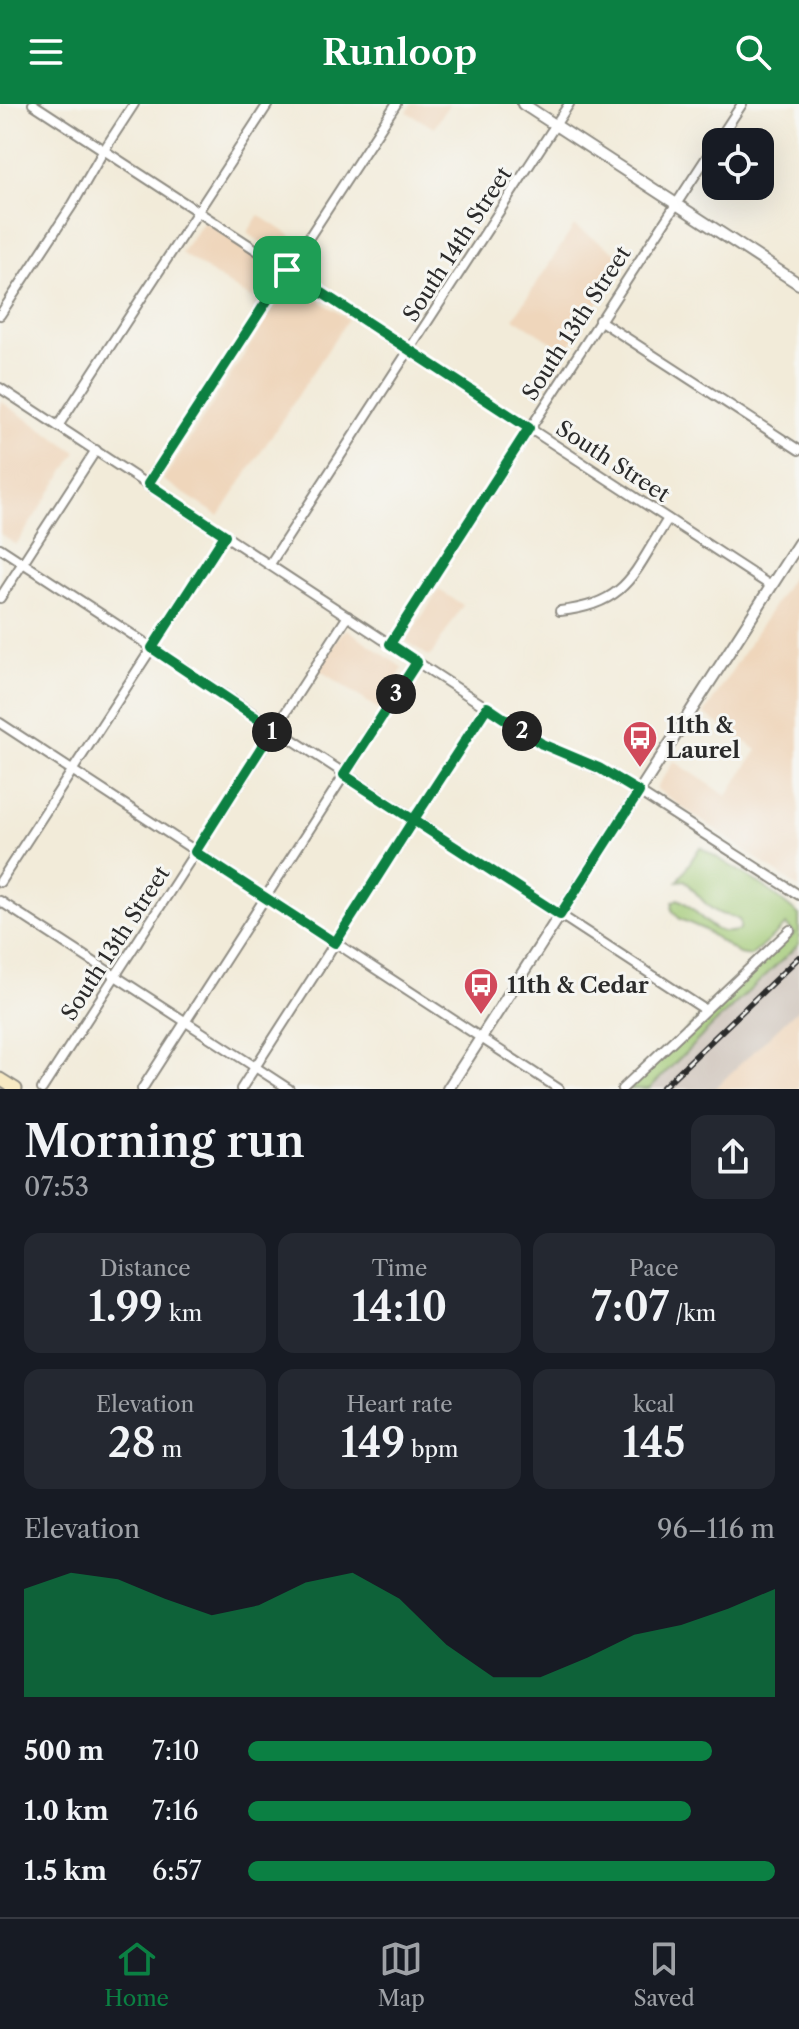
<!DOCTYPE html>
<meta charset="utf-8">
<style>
body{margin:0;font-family:"Libre Caslon Text",serif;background:#242831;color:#f1f3f6;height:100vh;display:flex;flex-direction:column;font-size:30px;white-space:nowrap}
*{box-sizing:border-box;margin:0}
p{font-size:26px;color:#9ea1a6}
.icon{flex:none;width:44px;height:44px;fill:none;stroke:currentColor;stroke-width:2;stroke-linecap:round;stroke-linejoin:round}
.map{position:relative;height:985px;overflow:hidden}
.sheet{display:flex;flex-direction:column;background:#171b24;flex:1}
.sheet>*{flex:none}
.controls{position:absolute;left:702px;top:24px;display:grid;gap:16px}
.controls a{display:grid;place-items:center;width:72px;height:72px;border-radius:16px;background:#171b24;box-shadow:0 8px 32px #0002;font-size:40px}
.pin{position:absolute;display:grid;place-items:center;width:68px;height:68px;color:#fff;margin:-34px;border-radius:16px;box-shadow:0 4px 12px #0006}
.km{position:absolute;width:40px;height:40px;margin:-20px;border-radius:50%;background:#222;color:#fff;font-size:22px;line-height:40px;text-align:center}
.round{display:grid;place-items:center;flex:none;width:84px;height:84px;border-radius:16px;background:#242831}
.summary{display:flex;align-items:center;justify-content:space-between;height:136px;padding:0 24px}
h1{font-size:44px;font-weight:600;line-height:60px}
.metrics{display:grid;grid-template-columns:repeat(3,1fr);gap:12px;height:136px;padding:8px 24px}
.metrics div{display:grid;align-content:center;border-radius:16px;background:#242831;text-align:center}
.metrics b{font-size:40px;font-weight:600}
.metrics small{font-size:22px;font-weight:400}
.metrics p{font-size:22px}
.chart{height:224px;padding:16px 24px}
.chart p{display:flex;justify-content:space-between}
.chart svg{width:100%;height:144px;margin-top:8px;fill:#0b8043;opacity:.7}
ul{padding:0 24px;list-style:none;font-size:26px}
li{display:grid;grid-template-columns:128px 96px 1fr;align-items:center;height:60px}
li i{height:20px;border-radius:10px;background:#0b8043}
header{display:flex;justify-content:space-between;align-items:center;height:104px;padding:0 24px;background:#0b8043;color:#fff;font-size:36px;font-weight:600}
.tabs{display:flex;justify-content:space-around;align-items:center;height:112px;border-top:2px solid #363941;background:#171b24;font-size:22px;color:#9ea1a6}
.tabs a{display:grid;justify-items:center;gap:4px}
.tabs .current{color:#0b8043}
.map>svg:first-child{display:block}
.built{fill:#efd6bb}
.industrial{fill:#cdc2b9}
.green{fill:#a1c974;stroke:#667a50;stroke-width:2}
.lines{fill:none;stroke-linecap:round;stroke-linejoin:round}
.minor-casing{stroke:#8e8b82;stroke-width:12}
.tertiary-casing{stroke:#8e8b82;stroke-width:14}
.secondary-casing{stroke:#8e8b82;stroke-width:15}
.minor{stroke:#fff;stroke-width:8}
.tertiary{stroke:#fff;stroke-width:10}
.secondary{stroke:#f7e9c3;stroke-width:11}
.rail-casing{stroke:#2b2b2b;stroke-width:6}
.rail{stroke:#f6f6f2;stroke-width:3;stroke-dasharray:9;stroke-linecap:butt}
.route-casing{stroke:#fff;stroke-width:16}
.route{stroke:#0b8043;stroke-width:10}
.labels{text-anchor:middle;stroke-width:6;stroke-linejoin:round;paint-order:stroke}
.street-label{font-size:22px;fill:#2b2b2b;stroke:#f6f6f2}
.poi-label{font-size:22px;font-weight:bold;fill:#2b2b2b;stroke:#f6f6f2;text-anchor:start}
</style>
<header><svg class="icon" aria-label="menu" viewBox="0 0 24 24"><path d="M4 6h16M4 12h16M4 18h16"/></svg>Runloop<svg class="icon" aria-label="search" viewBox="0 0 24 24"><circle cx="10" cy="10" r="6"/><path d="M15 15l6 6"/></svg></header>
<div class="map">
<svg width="799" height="985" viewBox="0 0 799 985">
<rect width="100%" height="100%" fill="#f6f6f2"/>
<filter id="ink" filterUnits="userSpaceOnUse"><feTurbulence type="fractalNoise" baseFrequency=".0125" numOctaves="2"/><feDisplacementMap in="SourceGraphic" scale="16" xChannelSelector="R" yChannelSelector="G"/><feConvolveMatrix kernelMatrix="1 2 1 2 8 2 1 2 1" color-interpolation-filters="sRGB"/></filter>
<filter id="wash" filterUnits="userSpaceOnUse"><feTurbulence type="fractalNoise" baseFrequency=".006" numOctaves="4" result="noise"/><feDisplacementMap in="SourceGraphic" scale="32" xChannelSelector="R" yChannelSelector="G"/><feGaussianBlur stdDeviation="1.8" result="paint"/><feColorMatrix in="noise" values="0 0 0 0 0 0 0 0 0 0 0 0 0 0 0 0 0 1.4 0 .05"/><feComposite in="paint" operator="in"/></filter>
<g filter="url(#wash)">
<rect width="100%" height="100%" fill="#f2ebd9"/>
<g class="built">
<polygon points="412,0 449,0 434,24 407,8"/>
<polygon points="259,111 293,133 281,151 247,129"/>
<polygon points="204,117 273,163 252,195 181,149"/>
<polygon points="574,122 626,155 566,247 514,214"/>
<polygon points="291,178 348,215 219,412 163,376"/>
<polygon points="0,297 77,348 16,441 0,430"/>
<polygon points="799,462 799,784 656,685 674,657 727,692 757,646 704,610"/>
<polygon points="439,486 463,501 430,553 406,537"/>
<polygon points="347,525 403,564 378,605 318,565 340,531"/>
<polygon points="799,904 799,985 714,985 769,931"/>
</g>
<polygon class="industrial" points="799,840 799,904 714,985 649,985 713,921"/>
<path class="green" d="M700,743L765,783L799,811V840L713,921L649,985H629L700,913L794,830L786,821L751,852L739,850L703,825L680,815L672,806L673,798L678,795C701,804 708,837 740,826V817C732,810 730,813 721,810C707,805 695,787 685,776L678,777Z"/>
</g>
<g filter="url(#ink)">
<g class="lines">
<g class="minor-casing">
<g id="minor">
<polyline points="33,0 771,482"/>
<polyline points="717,38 742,0"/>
<polyline points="0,211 73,100 104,46 134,0"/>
<polyline points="599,216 799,346"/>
<polyline points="0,284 542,640 614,672 799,791"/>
<polyline points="58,322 268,0"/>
<polyline points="148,380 396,0"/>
<polyline points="0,444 704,905"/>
<polyline points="270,460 569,0"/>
<polyline points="0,494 96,346"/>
<path d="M560,507C629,500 634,467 668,415"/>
<polyline points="390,540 716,39"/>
<polyline points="0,619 559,985"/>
<polyline points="0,778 225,431"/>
<polyline points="0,797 289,985"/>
<polyline points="42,985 348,512"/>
<polyline points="142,985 417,558"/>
<polyline points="241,985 487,603"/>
<polyline points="622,985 790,826"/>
</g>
</g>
<g class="tertiary-casing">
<g id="tertiary">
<polyline points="523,0 799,180"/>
<polyline points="448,985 799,439"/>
</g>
</g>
<g class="secondary-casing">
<polyline id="secondary" points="0,975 16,985"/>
</g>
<use href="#minor" class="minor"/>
<use href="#tertiary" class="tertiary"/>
<use href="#secondary" class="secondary"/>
<g class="rail-casing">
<polyline id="rail" points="661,985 799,853"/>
</g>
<use href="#rail" class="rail"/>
</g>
</g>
<g class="lines" filter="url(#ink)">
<g class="route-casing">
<polyline id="route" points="287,166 148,380 225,431 152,544 273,625 195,748 335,839 414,715 420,706 487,603 542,640 599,664 639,688 560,811 344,671 417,558 390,540 529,324 287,166"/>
</g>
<use href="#route" class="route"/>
</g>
<defs>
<g id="bus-pin" transform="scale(1.8)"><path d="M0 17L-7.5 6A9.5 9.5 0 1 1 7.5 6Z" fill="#d1495b" stroke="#f6f6f2"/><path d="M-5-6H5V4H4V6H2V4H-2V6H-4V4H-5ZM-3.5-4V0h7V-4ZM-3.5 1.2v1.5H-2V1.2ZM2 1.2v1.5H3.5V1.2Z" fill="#fff"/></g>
</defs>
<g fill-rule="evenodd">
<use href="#bus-pin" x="640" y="634"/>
<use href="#bus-pin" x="481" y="881"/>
</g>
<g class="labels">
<g class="street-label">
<text transform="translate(457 140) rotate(-57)" y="8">South 14th Street</text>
<text transform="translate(576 219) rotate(-57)" y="8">South 13th Street</text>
<text transform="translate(613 357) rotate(33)" y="8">South Street</text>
<text transform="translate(115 839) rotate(-57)" y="8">South 13th Street</text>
</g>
<g class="poi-label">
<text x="666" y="629">11th &amp;<tspan x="666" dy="25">Laurel</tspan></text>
<text x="507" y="889">11th &amp; Cedar</text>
</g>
</g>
</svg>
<div class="controls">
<a><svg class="icon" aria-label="locate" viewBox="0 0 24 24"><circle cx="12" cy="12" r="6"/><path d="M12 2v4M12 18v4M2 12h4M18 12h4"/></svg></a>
</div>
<div class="pin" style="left:287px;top:166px;background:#1e9e55"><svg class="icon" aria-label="arrive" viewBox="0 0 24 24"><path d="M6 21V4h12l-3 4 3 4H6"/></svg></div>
<b class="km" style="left:272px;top:628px">1</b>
<b class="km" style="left:522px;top:627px">2</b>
<b class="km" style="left:396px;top:590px">3</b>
</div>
<section class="sheet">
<div class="summary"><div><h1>Morning run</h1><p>07:53</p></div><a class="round"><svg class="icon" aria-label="share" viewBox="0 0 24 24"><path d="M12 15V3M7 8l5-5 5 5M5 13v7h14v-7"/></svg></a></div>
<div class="metrics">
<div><p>Distance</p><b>1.99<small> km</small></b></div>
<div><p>Time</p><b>14:10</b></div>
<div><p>Pace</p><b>7:07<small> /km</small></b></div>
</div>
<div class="metrics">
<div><p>Elevation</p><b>28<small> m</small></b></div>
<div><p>Heart rate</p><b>149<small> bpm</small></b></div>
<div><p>kcal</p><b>145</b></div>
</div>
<div class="chart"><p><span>Elevation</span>96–116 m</p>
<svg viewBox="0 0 160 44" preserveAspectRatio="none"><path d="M0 44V11L10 6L20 8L30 14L40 19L50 16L60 9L70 6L80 14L90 28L100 38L110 38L120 32L130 25L140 22L150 17L160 11V44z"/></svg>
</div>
<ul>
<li><b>500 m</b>7:10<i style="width:88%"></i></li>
<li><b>1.0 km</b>7:16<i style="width:84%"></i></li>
<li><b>1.5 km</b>6:57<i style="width:100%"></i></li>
</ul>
</section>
<nav class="tabs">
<a class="current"><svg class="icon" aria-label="home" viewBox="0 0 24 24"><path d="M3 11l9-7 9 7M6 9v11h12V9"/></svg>Home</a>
<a><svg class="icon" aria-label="map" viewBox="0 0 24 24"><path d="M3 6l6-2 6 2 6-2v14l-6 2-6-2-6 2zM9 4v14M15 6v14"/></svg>Map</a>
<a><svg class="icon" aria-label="saved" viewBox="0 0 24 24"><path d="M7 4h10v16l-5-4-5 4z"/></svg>Saved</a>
</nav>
